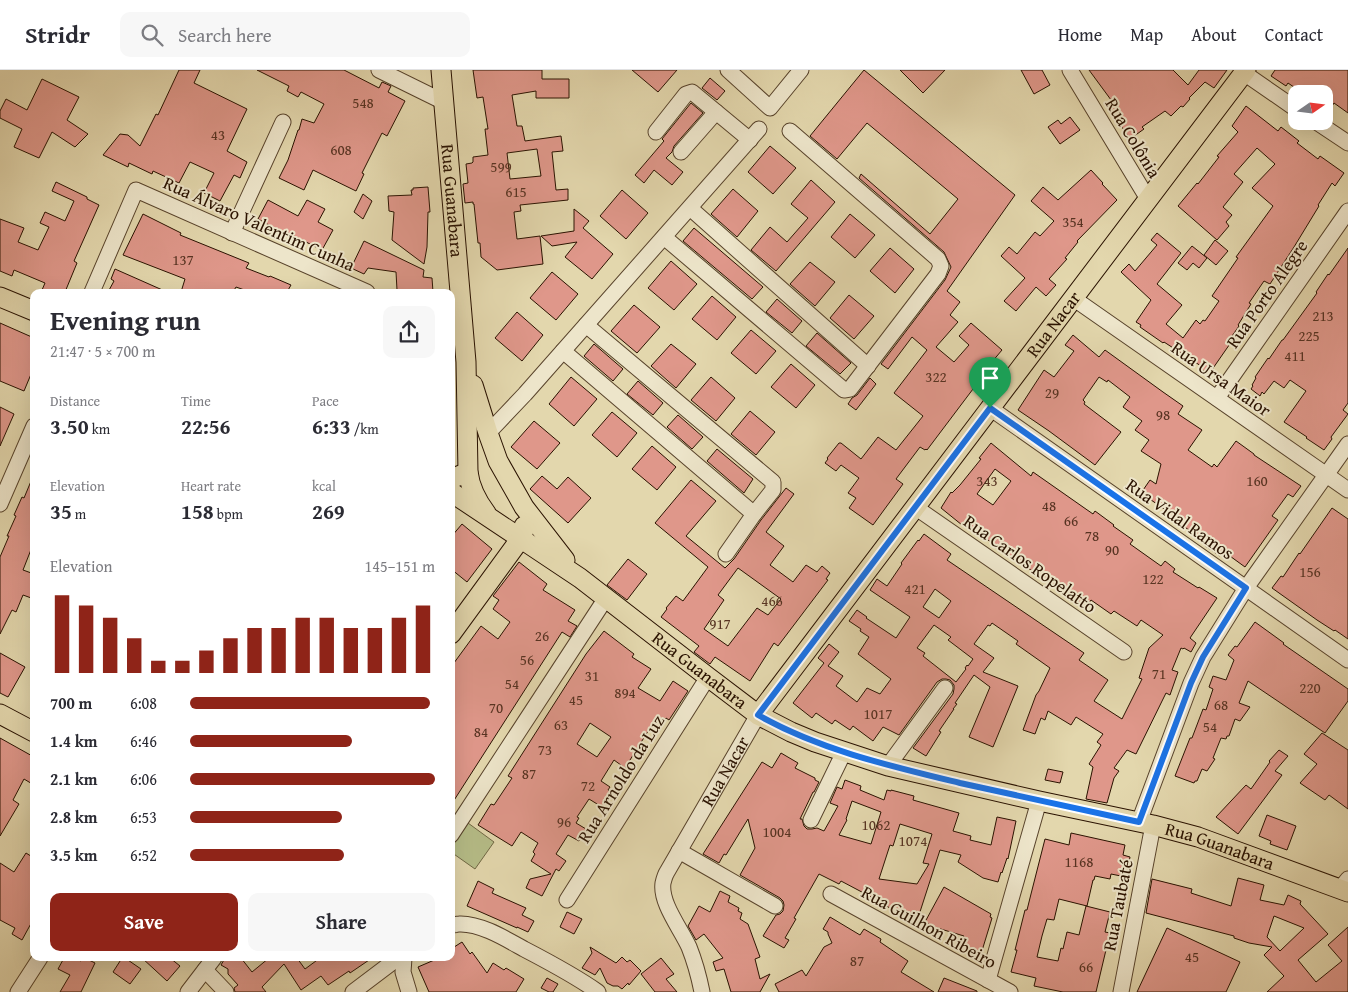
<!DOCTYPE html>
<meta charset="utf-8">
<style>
body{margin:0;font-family:"Gentium Book Plus",serif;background:#f7f7f7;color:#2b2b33;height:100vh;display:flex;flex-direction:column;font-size:19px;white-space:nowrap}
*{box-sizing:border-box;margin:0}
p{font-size:16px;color:#7c7c81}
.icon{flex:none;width:28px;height:28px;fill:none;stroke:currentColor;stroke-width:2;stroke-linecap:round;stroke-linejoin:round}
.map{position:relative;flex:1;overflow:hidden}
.sheet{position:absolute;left:30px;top:219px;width:425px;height:672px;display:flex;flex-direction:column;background:#fff;border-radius:10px;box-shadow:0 5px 20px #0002}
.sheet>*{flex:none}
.needle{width:32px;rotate:76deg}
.controls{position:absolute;left:1288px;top:15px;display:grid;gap:10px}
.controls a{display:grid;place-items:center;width:45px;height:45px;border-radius:10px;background:#fff;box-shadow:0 5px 20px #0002;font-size:25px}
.pin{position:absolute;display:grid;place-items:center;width:42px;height:42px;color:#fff;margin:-51px -21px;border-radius:50% 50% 50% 0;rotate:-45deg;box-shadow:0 0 5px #0007}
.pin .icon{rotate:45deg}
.round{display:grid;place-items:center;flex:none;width:52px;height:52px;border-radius:10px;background:#f7f7f7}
.headline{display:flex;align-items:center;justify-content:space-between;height:85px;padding:0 20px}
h1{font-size:28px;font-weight:600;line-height:38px}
.figures{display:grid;grid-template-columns:repeat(3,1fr);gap:8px;height:85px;padding:5px 20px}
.figures div{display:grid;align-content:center}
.figures b{font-size:21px;font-weight:600}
.figures small{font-size:14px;font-weight:400}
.figures p{font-size:14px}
.chart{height:140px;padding:10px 20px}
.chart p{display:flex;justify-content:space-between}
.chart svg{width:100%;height:90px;margin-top:5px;stroke:#8f2418;stroke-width:6}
.action{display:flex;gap:10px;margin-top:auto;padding:10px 20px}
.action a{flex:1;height:58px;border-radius:10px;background:#8f2418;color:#fff;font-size:20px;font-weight:600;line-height:58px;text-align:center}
.action a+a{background:#f7f7f7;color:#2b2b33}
ul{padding:0 20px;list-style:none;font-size:16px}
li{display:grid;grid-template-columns:80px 60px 1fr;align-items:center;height:38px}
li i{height:12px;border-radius:6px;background:#8f2418}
header{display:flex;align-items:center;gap:30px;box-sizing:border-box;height:70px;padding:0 25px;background:#fff;border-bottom:1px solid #e1e1e2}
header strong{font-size:24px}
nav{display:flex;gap:28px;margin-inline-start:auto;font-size:18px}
.search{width:350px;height:45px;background:#f7f7f7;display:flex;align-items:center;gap:12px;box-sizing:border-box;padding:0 18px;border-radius:10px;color:#7c7c81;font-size:19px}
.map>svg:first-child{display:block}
.green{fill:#b6bd88;stroke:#706844}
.building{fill:#df978a;stroke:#2a1200;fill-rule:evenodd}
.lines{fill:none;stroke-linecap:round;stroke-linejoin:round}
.minor-casing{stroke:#58432b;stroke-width:17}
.major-casing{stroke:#2a1200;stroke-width:21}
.minor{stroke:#ede5ca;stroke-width:15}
.major{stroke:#e3d7ad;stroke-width:19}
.route-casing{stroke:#fff;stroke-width:10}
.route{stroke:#1a73e8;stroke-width:6}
.labels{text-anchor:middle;stroke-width:4;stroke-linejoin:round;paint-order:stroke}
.number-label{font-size:15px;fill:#573322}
.street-label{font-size:18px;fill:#2a1200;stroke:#ede5ca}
</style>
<header>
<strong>Stridr</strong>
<div class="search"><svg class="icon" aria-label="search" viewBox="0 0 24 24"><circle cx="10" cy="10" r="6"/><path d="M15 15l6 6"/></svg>Search here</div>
<nav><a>Home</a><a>Map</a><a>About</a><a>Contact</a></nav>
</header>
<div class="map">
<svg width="1348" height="922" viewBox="0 0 1348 922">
<rect width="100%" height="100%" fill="#e3d7ad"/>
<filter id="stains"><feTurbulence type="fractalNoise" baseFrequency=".004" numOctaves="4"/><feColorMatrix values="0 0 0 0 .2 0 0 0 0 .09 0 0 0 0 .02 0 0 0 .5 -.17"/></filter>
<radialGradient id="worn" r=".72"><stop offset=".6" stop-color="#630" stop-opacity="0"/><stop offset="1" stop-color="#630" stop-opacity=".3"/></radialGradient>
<polygon class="green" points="468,753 494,772 475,799 451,782 451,778"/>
<g class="building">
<polygon points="179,0 200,0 194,13 247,39 227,81 247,92 240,108 234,105 220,131 204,123 214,103 190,92 179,113 153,101 152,104 129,93 128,97 103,85 120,64 128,65 140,76 156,44 158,45"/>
<polygon points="257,0 344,0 379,18 382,12 391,16 388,22 405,31 387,66 382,63 362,103 364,104 356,121 313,100 304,120 279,108 288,90 298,60 299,60 302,49 314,53 324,34 301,22 298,27 287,21 289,16"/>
<path d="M473,0H542V9H569V28H536V21L512,25L517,56H522L525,71L561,66L563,81L552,82L556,120L568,119V130L520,135L521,141L514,142L517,169L540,166L543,194L497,200L481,187L480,173H478L474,134H473V132L465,133L463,114L468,113L466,94L472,93L473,92V87L488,85L485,59H488L483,27L477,28ZM537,79L541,106L510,109L507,83Z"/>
<polygon points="632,0 677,0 658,22"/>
<polygon points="864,0 1015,125 947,221 960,232 950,245 958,252 936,277 954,292 969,275 959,266 971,253 1002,280 986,299 988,301 972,319 973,319 927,380 926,379 925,380 920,377 896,409 903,414 873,455 849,438 856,428 848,423 859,408 841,395 836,401 825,393 828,389 827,388 839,373 841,373 861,389 878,367 896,380 923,346 894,323 927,280 912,267 888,299 881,294 945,210 951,197 944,182 859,108 861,104 930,164 958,129 867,53 837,89 810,66"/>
<polygon points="900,0 945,0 923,23"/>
<polygon points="1021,0 1042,0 1050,15 1034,24"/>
<polygon points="1089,0 1173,0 1188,15 1199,0 1227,0 1214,18 1205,12 1189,28 1190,29 1183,37 1181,36 1171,46 1165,41 1142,57 1144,59 1130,69 1109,38 1114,34"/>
<polygon points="1275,0 1348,0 1348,43 1334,33 1330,39 1324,35 1324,24 1304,24 1288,13 1286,16 1271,6"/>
<polygon points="710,8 725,21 717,30 702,18"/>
<polygon points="42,9 79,27 67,50 88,64 75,77 52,62 39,88 14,77 22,59 0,48 0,41 6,29 27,40"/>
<polygon points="691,33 703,43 674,76 672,82 666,88 683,102 672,115 654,100 644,113 635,105 664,71 662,69"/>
<polygon points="1246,36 1278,61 1281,57 1299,71 1297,73 1318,89 1320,86 1344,103 1335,116 1332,113 1318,135 1319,136 1294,177 1270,214 1264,211 1249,233 1251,234 1238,255 1239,256 1232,266 1234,268 1209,304 1199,298 1201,296 1164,272 1163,273 1140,257 1141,255 1136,252 1151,230 1121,202 1129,194 1135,201 1157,175 1151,170 1157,163 1181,183 1157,214 1182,235 1166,254 1183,268 1196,250 1200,254 1203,250 1205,251 1219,231 1212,226 1238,188 1236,187 1273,136 1252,118 1275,94 1257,78 1234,104 1243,112 1223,137 1232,145 1226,152 1229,156 1217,170 1178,136 1197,113 1198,114 1219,87 1217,86 1238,62 1232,56"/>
<polygon points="1070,47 1080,60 1060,74 1048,57 1058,50 1061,54"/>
<polygon points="770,76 796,98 773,124 748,102"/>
<polygon points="1091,100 1103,113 1102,114 1117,130 1077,171 1078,172 1065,188 1067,189 1049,209 1056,215 1046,226 1036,217 1016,241 1004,231 1025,208 1001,186 1009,177 1017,184 1035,162 1040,166 1054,151 1031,131 1043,117 1058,130"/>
<polygon points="811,110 835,132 776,201 751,180 770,157 787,172 808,148 791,134"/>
<polygon points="56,112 87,127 87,129 99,135 74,191 77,193 65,222 48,222 42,220 45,213 14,200 12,206 0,201 0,149 24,158 18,172 38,180 49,157 40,153 45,142 65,151 74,131 52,121"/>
<polygon points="428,117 430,142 428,142 427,177 424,194 392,170 394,142 389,141 388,126 412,125 411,120 413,120 413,118"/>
<polygon points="733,119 758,141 737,167 711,144"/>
<polygon points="622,120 648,143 626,169 600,146"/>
<polygon points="363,124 372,131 363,149 354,142"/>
<polygon points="268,130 298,146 307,130 325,139 318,152 333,160 322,180 288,163 287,165 258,149"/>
<polygon points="574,139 589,151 583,158 613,184 592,209 565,187 577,172 552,176 541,166 574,161"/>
<polygon points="143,144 181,163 180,165 249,193 246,198 269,207 270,206 291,215 287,222 250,222 236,217 233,222 181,222 185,209 123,185"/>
<polygon points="850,144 875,165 855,188 831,167"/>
<polygon points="694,158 763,217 752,229 683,171"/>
<polygon points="1215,170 1228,181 1216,195 1204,185"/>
<polygon points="364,171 424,200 423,207 432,208 433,222 402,222 397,220 396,202 368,198 364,204 351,198"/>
<polygon points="1192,176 1207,188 1199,198 1193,193 1187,200 1178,193"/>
<polygon points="890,178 914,199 895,223 870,201"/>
<polygon points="1348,178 1348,333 1343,340 1348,344 1331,367 1332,369 1324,380 1306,368 1307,367 1284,352 1306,321 1290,310 1284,318 1274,311 1264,324 1262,322 1260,326 1251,319 1253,316 1252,315 1256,308 1255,307 1268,288 1269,289 1282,270 1283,270 1317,223 1316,222 1328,204 1329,205"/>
<polygon points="671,191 697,214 674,240 648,218"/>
<polygon points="810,192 835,212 815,236 790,214"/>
<polygon points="115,199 167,222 108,222 114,211 111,209"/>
<polygon points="552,202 578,224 556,250 530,228"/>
<polygon points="849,225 874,246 854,269 830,248"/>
<polygon points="712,226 736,247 717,270 692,249"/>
<polygon points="777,229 802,251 792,263 766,242"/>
<polygon points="634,235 660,257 637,283 611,261"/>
<polygon points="517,242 543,265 522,291 495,268"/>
<polygon points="0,253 34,268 34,297 24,321 0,311"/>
<polygon points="751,260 776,281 756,304 731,283"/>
<polygon points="817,263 851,293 840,304 806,276"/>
<polygon points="1073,265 1099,287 1105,280 1163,322 1183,336 1178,344 1202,360 1188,380 1212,397 1214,394 1217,397 1236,371 1254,384 1254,385 1301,416 1293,427 1288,424 1272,446 1278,450 1245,497 1223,481 1220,486 1204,475 1206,472 1166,444 1167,441 1141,423 1150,410 1156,414 1161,394 1141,381 1149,370 1135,360 1142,351 1123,337 1130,327 1108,310 1107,312 1099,307 1083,330 1085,332 1084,334 1121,362 1095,395 1049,361 1018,340 1044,300 1054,307 1074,281 1065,275"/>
<polygon points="594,274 623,299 613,311 584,286"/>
<polygon points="671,274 696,294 676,318 651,296"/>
<polygon points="791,294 815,315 796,338 771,317"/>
<polygon points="571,307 597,329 574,356 549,334"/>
<polygon points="711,307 735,328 716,351 691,330"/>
<polygon points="870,308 876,314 856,340 848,334 852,328 857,325"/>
<polygon points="638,311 663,333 653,345 627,324"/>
<polygon points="0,337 14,344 0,376"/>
<polygon points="750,341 775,362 756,385 731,364"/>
<polygon points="612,342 637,363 617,387 592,365"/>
<polygon points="678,345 703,367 692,379 667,357"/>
<polygon points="534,351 560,373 537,399 511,377"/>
<path d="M991,373L1031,406L1033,402L1093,444L1095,441L1114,455L1113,456L1133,470L1130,474L1161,496L1165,491L1175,499L1173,502L1198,518L1199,517L1217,528L1190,568L1196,573L1191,582L1184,578L1183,579L1181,578L1172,600L1178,602L1170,625L1166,623L1136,684L1127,680L1114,698L1119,701L1114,708L1107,733L1086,729L1093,697L1089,694L1101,675L1097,672L1103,664L1076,647L1071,655L1048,641L1045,650L1041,648L1035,664L1023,660L1036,625L1039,621L1050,598L1016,574L1018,571L992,553L990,556L988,555L974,574L994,588L983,602L1018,616L993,677L969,667L990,617L974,605L955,633L957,634L953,639H954L939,661L941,662L926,686L913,678L953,624L954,619V615L950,610L946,609H942L937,612L899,665L883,657L873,671L853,656L850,660L835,650L832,654L816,643L812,648L793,633L824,593L818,588L829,574L839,582L828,596L843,606L836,616L857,632L867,618L880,624L891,609L858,584L869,567L860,561L861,559L849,551L857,540L867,547L866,548L896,568L910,547L870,520L877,509L887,516L902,494L901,493L918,470L919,471L924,464L951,484L947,490L1084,583L1079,590L1108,610L1094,631L1122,649L1142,609L1139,608L1149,578L1163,565L1141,550L1137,556L1114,541L1111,544L1091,530L1086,537L1010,486L1009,487L993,476L994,474L970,458V459L963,454L962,455L941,438L951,422L952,423L960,415L981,389L979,388ZM995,399L1011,411L993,435L977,424ZM935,519L951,531L939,548L923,537ZM934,555L951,567L948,570L973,589L968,596L967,595L965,598L966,599L956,612L923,586L925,583L917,578Z"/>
<polygon points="652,376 676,397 657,420 632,399"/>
<polygon points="717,379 753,409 744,423 707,391"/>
<polygon points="34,404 34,472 23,500 34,504 34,529 23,525 16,542 12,540 0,564 0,487 9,466 7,466 16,446 14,445 22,427 24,428"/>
<polygon points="542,406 557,419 568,407 591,428 568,453 530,419"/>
<path d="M691,410L716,431L686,466L725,498L734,489L761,450L786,418L794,424L766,462L784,476L770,495L793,512L806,495L817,502L822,496L830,503L826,509L828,510L778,576L774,573L750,611L715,587L710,594L694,582L699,576L661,547L667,539L666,538L676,526L683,531L708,497L655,453ZM738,498L781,529L768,545L757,538L728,576L704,559L724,530L718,525Z"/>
<polygon points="1332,438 1348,449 1348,569 1335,560 1334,561 1317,550 1272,518 1281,506 1283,507 1299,483 1300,484"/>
<polygon points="462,454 492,479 467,512 451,499 451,467"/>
<polygon points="628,489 647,504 627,530 607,515"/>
<polygon points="519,492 547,514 543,520 575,540 568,551 577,556 570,567 562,562 451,735 451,597 481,556 498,569 510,552 493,539 499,530 493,526"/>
<polygon points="1255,552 1284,573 1283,574 1348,619 1348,631 1325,663 1248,611 1239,633 1250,637 1240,651 1235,649 1229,666 1227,666 1226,669 1221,668 1213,688 1215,689 1207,701 1202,699 1197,711 1195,711 1194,713 1175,706 1190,668 1192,668 1203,639 1206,640 1213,619 1209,617 1213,606 1226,610 1234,590 1228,585 1235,576 1237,577"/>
<path d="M604,561L634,584L632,587L651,599L638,618L660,631L673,611L688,621L669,650L666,648L657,662L650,658L625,698L614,690L601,711L610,717L608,720L611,722L602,737L589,729L577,747L579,748L576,753L586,759L579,771L568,765L556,784L566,791L559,801L556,799L542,826L526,818L530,809L551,804L531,791L535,784L533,782L538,773L521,762L512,776L478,755L491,734L494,735L512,708L508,706L586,584ZM590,653L611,667L597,687L577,674Z"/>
<polygon points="0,583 25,597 8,627 0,623"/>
<polygon points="1322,663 1348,680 1348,739 1329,725 1325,730 1300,713 1317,694 1304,684"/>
<polygon points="0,668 34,687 34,715 24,709 13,730 19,734 0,766"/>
<polygon points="1279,680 1288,686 1275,701 1282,705 1238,764 1216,747 1246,715 1251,719 1270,692 1269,691"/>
<path d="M781,683L798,693L795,698L815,708V710L819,712L814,722H813L800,749H802L804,756L807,759H812L817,758L824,761L838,736L830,733L837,717L842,719L845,710L861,716L860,720L884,730L887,720L891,721V720L914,726L913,730L959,743L953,761L971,766L970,770L991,775L997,747L1016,751L1008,789L1007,788L1002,803L1001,802L998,812L983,808L958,792L961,785L940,780L918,848L910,844L908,849L875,829L841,811L839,814L819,804L794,848L796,849L785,868L789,870L784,878L763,866L776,845L780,844L783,841L784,835L783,831L780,828L740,805L755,778L748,749L726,785L724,784L719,793L703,784L762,692L772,698ZM852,731L881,742L871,774L839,765L847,750L846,749ZM900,754L932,764L923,793L929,794L917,814L879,809L890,775L893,776Z"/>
<polygon points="1048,699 1063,702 1060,713 1045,710"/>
<polygon points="1267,745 1296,756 1287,780 1270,774 1271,771 1259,766"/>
<polygon points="1071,763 1125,775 1123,785 1130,787 1126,807 1111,804 1110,809 1095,806 1094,810 1093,810 1087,836 1059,829 1054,850 1047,849 1042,866 1037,887 1058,891 1061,878 1063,879 1067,862 1079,865 1086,836 1110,842 1105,862 1110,863 1096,922 1063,922 1034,916 1036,908 1011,902 1017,880 1015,880 1025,840 1027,840 1031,824 1045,769 1069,775"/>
<polygon points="26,783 34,788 34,848 22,870 12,864 15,858 0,850 0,793 14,802"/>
<path d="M1238,808L1264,815L1260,830L1284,835L1288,825L1301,831L1300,834L1328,864L1298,890L1316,912L1342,891L1328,875L1348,857V922H1267L1284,906L1264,885L1272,877L1249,873L1234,868V866L1146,843L1152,809L1192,819L1191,823L1231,836ZM1274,846L1304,858L1280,881L1267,867Z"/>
<polygon points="478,811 494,819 492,823 526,838 522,845 534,851 528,862 517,857 517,858 467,836"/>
<polygon points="944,817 991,844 990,847 992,848 981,884 968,879 969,878 961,875 964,866 934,857 925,852"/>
<polygon points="720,821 730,826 728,832 739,838 738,841 742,843 740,849 748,854 760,887 755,889 760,909 770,904 760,922 731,922 724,899 716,901 713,892 723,888 704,864 696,870 688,856 699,836 710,842"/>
<polygon points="567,842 582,849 574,864 560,857"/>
<polygon points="830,847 860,865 864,859 881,869 880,872 908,891 901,902 934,922 779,922 775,914 802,900 806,906 824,877 832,873 828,864 828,862 823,859"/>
<polygon points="1167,858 1240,892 1226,922 1137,922"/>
<polygon points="462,872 470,884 472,882 487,903 493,893 504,900 506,898 524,909 516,922 429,922 418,897 439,888 451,888 451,879"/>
<polygon points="590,877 616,893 622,887 627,892 630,890 641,901 629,915 628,913 622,919 618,916 613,916 607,913 600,898 595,905 582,898 592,883"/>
<polygon points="64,888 74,888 81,891 83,888 85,888 95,893 81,922 60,922 70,905 58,899"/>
<polygon points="122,888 125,888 141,899 130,914 113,902"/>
<polygon points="142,888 170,888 180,896 167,911"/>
<polygon points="225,888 241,888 252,902 269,888 297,888 305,899 320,888 372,888 350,903 349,901 328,915 321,906 301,920 284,894 262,917 266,922 235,922 234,918 238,915 228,904 228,899 221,895"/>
<polygon points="661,888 674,904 666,909 677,922 655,922 641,904"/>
<polygon points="547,908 558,914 553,922 549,922 541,918"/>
<polygon points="944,908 977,921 977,922 938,922"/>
</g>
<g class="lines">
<g class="minor-casing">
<g id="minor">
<polyline points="379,0 444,32"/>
<polyline points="728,0 770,38 801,0"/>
<polyline points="1070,0 1148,129"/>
<polyline points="1244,3 1296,39"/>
<polyline points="1315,51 1348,73"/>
<polyline points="656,62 686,24 692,22 750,70"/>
<polyline points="681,82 716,42"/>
<polyline points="690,138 868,296"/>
<polyline points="232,163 283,52"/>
<polyline points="664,167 844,320 850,319 938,204 941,196 938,189 790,61"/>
<polyline points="92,222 136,120 367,222"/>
<polyline points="1073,228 1348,420"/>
<polyline points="586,255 773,412 773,420 754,444 726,484"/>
<polyline points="563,281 754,444"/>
<polyline points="1217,328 1348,141"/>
<polyline points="990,338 1348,590"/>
<polyline points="488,363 525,324 759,59"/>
<polyline points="0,434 34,356"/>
<polyline points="915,437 1124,582"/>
<polyline points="888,696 945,618"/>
<polyline points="811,750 844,682"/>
<polyline points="1139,752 1191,613 1203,587 1246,518 1348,374"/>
<polyline points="451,765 606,528"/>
<polyline points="679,781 775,836"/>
<polyline points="1340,819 1348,809"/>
<polyline points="831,824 1010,922"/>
<polyline points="567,830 708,607"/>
<path d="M451,856C452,855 458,854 459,854C480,853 506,869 524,879C549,892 574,905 598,922"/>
<polyline points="404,888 403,902 409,922"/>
<polyline points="205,900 226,922"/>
<polyline points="988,910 1039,731"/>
<polyline points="18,922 40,888"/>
<polyline points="188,922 214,888"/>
<polyline points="353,922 398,888"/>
<path id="s1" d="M702,922C699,907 695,892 689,877C681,859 660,833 663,813C664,809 665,805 667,802L758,645"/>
<polyline points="1121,922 1153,755"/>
</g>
</g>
<g class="major-casing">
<g id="major">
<path id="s2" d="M441,0L466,292L468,402C470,418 477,431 486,443"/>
<polyline points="0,227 34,241"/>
<polyline points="473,315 488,363 498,391 524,437 565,490"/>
<polyline points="451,409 468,402"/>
<path id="s3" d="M451,422L580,508L708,607L758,645L791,662L815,672L888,696L1039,731L1153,755L1198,767L1348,822"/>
<polyline points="451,564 521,468 524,460 524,456"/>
<polyline points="0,644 34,662"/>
<path id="s4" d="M758,645L1246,0"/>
</g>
</g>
<use href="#minor" class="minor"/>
<use href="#major" class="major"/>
</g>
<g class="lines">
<g class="route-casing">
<path id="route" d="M990,338L1246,518L1203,587L1191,613L1139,752C1079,739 1019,726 960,713C890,696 820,680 758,645Z"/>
</g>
<use href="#route" class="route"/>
</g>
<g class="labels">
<g class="number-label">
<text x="363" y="38">548</text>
<text x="218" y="70">43</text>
<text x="341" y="85">608</text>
<text x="501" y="102">599</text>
<text x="516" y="127">615</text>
<text x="1073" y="157">354</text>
<text x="183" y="195">137</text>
<text x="1323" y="251">213</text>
<text x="1309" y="271">225</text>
<text x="1295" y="291">411</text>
<text x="936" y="312">322</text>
<text x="1052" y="328">29</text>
<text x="1163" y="350">98</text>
<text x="987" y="416">343</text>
<text x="1257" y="416">160</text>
<text x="1049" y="441">48</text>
<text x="1071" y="456">66</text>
<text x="1092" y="471">78</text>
<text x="1112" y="485">90</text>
<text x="1310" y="507">156</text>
<text x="1153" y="514">122</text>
<text x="915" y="524">421</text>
<text x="772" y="536">466</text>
<text x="720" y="559">917</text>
<text x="542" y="571">26</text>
<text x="527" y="595">56</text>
<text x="1159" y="609">71</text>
<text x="592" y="611">31</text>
<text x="512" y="619">54</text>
<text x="1310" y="623">220</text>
<text x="625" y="628">894</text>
<text x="576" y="635">45</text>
<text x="1221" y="640">68</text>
<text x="496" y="643">70</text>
<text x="878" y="649">1017</text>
<text x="561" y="660">63</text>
<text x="1210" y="662">54</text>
<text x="481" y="667">84</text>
<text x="545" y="685">73</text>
<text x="529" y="709">87</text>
<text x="588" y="721">72</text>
<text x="564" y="757">96</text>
<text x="876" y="760">1062</text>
<text x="777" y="767">1004</text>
<text x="913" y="776">1074</text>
<text x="1079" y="797">1168</text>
<text x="1192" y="892">45</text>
<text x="857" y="896">87</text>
<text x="1086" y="902">66</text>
</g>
<g class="street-label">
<text transform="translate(1133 68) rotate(59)" y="6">Rua Colônia</text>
<text dy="6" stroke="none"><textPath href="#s2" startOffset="131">Rua Guanabara</textPath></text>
<text transform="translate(259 154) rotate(24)" y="6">Rua Álvaro Valentim Cunha</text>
<text transform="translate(1267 224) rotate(-55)" y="6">Rua Porto Alegre</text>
<text dy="6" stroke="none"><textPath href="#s4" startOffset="490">Rua Nacar</textPath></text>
<text transform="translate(1221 309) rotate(35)" y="6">Rua Ursa Maior</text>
<text transform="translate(1180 449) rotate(35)" y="6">Rua Vidal Ramos</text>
<text transform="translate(1030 494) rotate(35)" y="6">Rua Carlos Ropelatto</text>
<text dy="6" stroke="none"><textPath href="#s3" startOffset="306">Rua Guanabara</textPath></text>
<text dy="6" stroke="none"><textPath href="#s1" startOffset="245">Rua Nacar</textPath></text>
<text transform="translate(621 709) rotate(-58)" y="6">Rua Arnoldo da Luz</text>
<text dy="6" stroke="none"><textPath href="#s3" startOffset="861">Rua Guanabara</textPath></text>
<text transform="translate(1118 835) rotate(-79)" y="6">Rua Taubaté</text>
<text transform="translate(929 857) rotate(29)" y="6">Rua Guilhon Ribeiro</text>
</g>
</g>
<rect width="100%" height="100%" filter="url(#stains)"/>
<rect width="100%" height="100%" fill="url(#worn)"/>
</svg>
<div class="controls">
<a><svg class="needle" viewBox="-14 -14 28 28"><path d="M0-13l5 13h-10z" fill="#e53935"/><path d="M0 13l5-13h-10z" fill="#7c7c81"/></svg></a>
</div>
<div class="pin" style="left:990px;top:338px;background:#1e9e55"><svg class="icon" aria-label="arrive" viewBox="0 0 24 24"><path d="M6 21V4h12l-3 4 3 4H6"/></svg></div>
<section class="sheet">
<div class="headline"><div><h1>Evening run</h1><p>21:47 · 5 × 700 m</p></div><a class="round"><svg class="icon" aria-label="share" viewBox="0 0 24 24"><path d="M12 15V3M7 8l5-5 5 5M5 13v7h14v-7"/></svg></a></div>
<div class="figures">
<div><p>Distance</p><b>3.50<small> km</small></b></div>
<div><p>Time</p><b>22:56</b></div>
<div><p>Pace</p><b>6:33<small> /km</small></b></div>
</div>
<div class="figures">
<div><p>Elevation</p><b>35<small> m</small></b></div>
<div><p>Heart rate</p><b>158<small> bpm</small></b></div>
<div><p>kcal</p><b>269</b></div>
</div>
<div class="chart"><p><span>Elevation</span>145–151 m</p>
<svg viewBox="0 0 160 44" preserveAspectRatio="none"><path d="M5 44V6M15 44V11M25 44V17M35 44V27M45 44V38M55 44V38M65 44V33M75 44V27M85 44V22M95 44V22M105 44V17M115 44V17M125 44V22M135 44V22M145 44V17M155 44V11"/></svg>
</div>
<ul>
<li><b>700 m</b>6:08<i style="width:98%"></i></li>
<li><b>1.4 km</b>6:46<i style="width:66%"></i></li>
<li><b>2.1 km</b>6:06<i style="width:100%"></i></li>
<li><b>2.8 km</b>6:53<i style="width:62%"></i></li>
<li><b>3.5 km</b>6:52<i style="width:63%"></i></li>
</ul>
<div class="action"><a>Save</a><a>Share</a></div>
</section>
</div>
